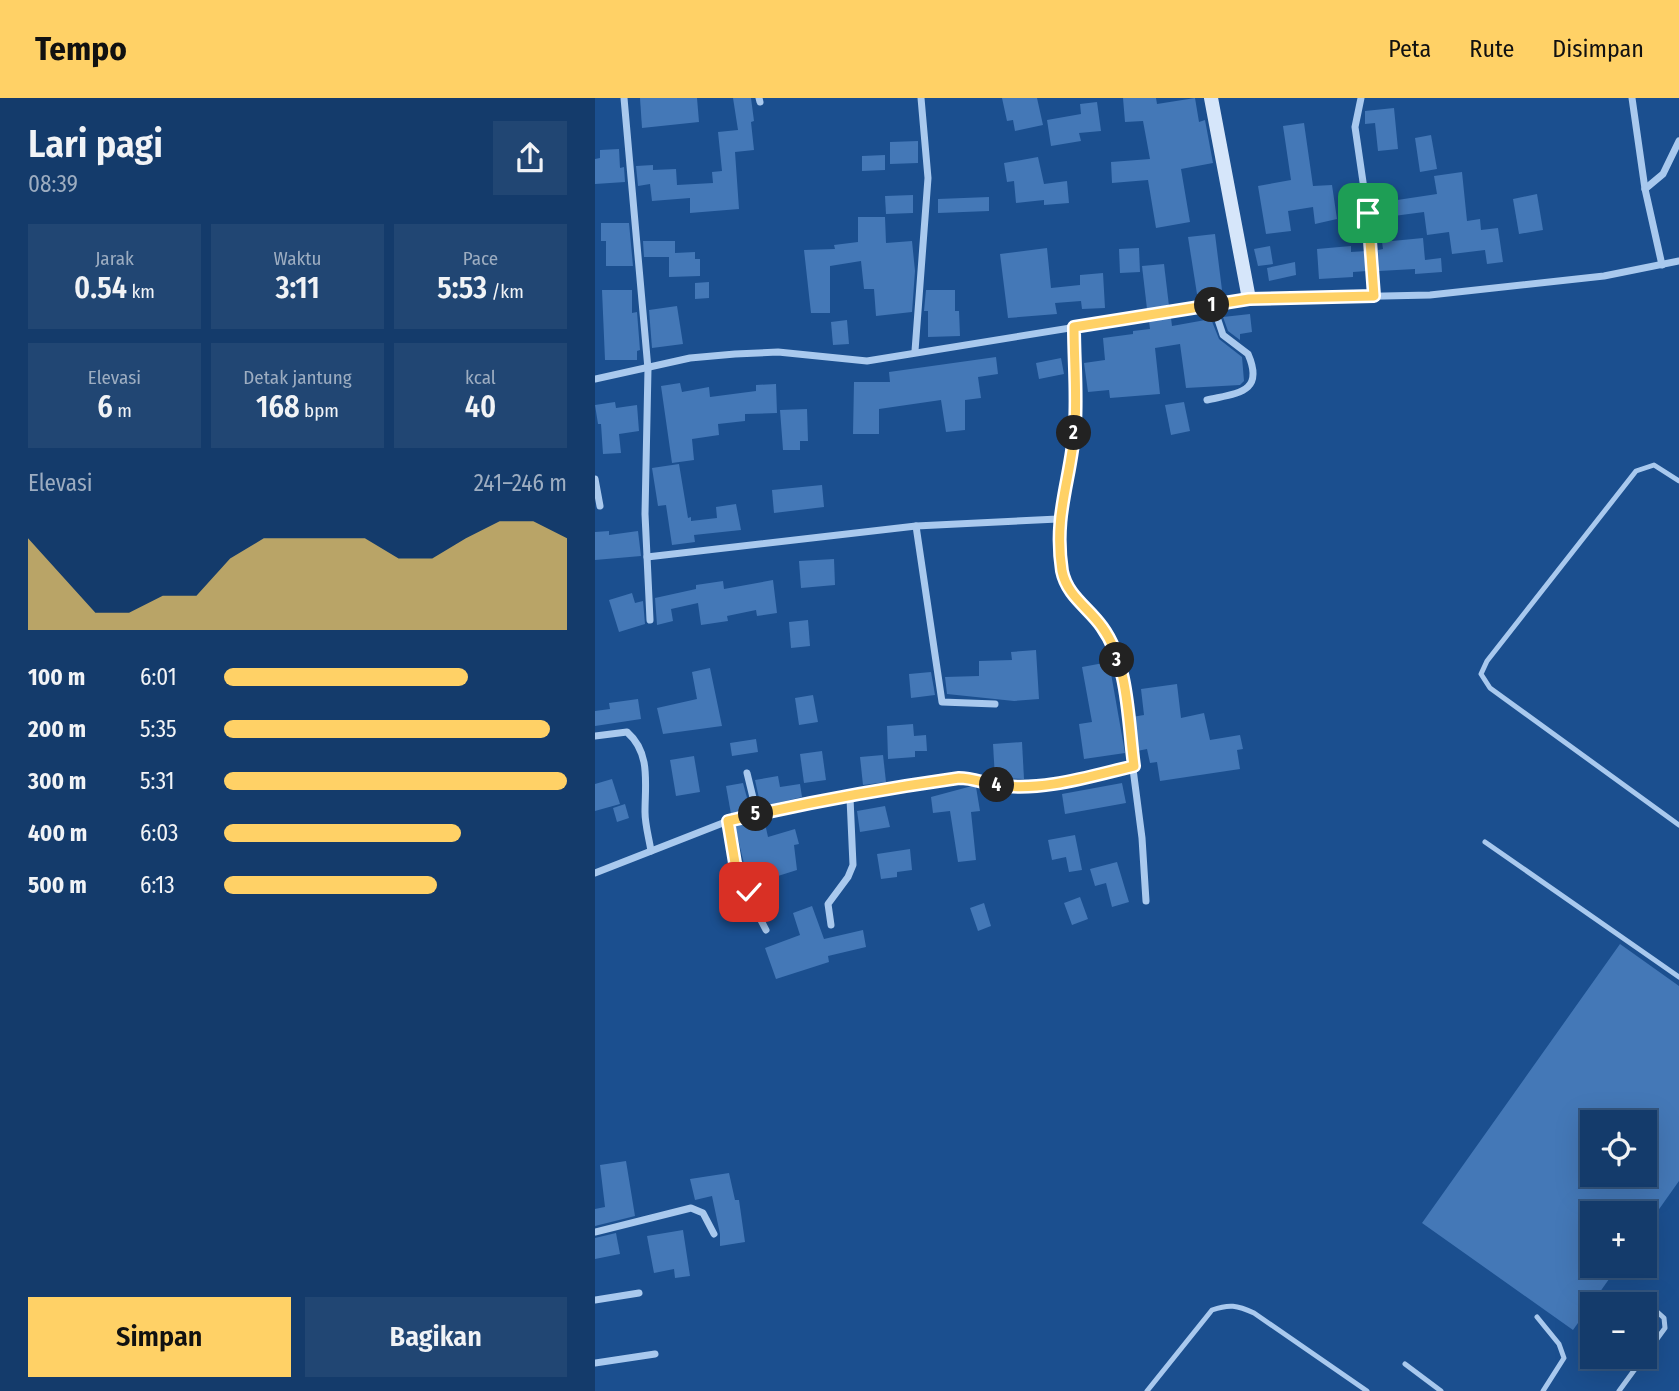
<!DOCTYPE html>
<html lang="id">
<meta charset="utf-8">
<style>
body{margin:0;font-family:"Fira Sans Condensed",sans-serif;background:#214673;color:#f1f3f6;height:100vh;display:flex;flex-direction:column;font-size:26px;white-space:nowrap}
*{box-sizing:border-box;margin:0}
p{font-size:23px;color:#9dadc1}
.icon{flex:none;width:38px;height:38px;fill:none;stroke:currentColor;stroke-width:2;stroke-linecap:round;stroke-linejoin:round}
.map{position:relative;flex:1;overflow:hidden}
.details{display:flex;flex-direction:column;background:#143b6b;width:595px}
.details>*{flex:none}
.tools{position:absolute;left:985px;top:1012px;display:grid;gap:14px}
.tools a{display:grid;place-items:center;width:77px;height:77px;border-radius:0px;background:#143b6b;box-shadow:0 7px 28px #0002,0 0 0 2px #33557e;font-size:35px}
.pin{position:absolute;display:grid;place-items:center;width:60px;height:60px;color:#fff;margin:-30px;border-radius:14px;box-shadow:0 4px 10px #0006}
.km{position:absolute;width:35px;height:35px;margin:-18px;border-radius:50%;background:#222;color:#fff;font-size:19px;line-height:35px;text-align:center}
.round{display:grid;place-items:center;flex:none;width:74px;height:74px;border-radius:0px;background:#214673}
.head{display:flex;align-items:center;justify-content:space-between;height:119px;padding:0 28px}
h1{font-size:38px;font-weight:600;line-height:52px}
.figures{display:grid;grid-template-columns:repeat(3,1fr);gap:10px;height:119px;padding:7px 28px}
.figures div{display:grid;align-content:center;border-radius:0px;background:#214673;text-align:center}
.figures b{font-size:30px;font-weight:600}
.figures small{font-size:19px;font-weight:400}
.figures p{font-size:19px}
.chart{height:196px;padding:14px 28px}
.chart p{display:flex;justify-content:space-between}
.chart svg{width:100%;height:126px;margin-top:7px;fill:#ffd166;opacity:.7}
.button{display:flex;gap:14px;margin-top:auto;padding:14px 28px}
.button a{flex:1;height:80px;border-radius:0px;background:#ffd166;color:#111;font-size:28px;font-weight:600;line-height:80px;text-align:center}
.button a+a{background:#214673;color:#f1f3f6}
ul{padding:0 28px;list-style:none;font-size:23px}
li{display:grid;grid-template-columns:112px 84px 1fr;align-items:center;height:52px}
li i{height:18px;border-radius:9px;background:#ffd166}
header{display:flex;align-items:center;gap:42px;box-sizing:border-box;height:98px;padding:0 35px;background:#ffd166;color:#111}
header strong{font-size:33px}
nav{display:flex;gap:38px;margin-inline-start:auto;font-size:24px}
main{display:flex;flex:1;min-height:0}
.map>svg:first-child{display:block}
.building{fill:#4478b7;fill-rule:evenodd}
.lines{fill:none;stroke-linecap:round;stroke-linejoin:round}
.lane{stroke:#a9c9ee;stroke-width:5}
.street{stroke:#a9c9ee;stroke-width:7}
.secondary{stroke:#d6e6fa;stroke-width:14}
.route-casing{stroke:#fff;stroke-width:14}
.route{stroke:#ffd166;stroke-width:9}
</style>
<header>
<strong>Tempo</strong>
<nav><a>Peta</a><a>Rute</a><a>Disimpan</a></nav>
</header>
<main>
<section class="details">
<div class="head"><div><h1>Lari pagi</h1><p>08:39</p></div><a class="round"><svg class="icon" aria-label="share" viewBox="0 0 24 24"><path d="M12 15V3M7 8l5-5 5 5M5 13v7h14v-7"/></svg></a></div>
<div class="figures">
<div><p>Jarak</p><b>0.54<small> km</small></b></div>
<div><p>Waktu</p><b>3:11</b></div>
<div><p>Pace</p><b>5:53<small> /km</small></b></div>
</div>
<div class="figures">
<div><p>Elevasi</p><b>6<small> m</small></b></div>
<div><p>Detak jantung</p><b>168<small> bpm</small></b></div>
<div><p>kcal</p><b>40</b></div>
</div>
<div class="chart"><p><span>Elevasi</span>241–246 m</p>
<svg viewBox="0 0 160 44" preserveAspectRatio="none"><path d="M0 44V12L10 25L20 38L30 38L40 32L50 32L60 19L70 12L80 12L90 12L100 12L110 19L120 19L130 12L140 6L150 6L160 12V44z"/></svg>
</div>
<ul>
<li><b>100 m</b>6:01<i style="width:71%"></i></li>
<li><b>200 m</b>5:35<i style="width:95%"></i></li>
<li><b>300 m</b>5:31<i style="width:100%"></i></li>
<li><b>400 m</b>6:03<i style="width:69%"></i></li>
<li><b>500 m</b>6:13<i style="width:62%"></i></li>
</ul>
<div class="button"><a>Simpan</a><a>Bagikan</a></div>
</section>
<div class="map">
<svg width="1084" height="1293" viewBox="0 0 1084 1293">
<rect width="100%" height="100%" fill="#1b4f8f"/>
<g class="building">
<polygon points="45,0 102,0 104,24 47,30"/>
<polygon points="138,0 156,0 159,23 156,24 159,52 140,54 144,111 95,115 95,100 57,103 55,86 43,88 41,68 58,67 58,72 81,71 82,87 118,85 117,74 127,73 123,34 143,32"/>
<polygon points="407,0 442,0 448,27 420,33 418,22 412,23"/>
<polygon points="528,0 561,0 562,6 600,0 604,24 610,22 618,65 586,71 595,124 561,130 553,82 517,85 516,64 555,61 548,23 530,24"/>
<polygon points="502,4 506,33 484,35 486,43 456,48 452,22 486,16 485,6"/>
<polygon points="799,10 803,51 783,53 780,25 770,26 770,13"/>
<polygon points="709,25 718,88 737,87 742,121 720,126 718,109 693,113 696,133 671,136 663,88 696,82 688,28"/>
<polygon points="836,37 842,71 825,74 820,40"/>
<polygon points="323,43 323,65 295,66 295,44"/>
<polygon points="24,51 25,70 29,69 30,84 0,86 0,61 5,60 5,52"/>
<polygon points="290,57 290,72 267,73 267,58"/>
<polygon points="443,59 449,86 472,83 474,105 449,107 449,102 421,105 419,83 412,84 409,65"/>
<polygon points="867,74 872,123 885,121 886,132 903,130 908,164 892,166 890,152 857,156 854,134 832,137 829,114 791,119 789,104 842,96 839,78"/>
<polygon points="942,96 948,132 924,136 918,101"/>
<polygon points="318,97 318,115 291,116 290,98"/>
<polygon points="394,99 394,113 343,115 343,101"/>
<polygon points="263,119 290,119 291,145 317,143 320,173 317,214 281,218 279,191 269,191 266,163 235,168 235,215 216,215 209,152 240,151 239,147 263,144"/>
<polygon points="6,125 34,125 38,168 11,168 11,143 6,143"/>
<polygon points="620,136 627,192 602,196 593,139"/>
<polygon points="828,140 830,162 846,160 847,174 820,176 820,171 784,173 783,152 788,151 787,144"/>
<polygon points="48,143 80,143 80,155 100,154 100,161 105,161 105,178 74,179 74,159 49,159"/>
<polygon points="675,148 678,166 663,168 659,151"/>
<polygon points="756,148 756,154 771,153 772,173 758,174 758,179 724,181 722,151"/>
<polygon points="452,150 456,190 485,187 485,177 508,175 510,210 487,211 486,203 460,205 462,216 413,220 405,156"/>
<polygon points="544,150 545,174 525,175 524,151"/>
<polygon points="700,164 701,177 674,183 672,170"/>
<polygon points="569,166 574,208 552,211 547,168"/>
<polygon points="114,184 114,200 100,201 100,185"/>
<polygon points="7,192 37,192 37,215 42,214 45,252 42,253 42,262 10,262"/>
<polygon points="331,192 360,192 360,213 364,213 365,238 333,239 333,213 329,213"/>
<polygon points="82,208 88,246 57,250 54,212"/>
<polygon points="655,216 657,234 645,236 645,242 633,233 628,219"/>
<polygon points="576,220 577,228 616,221 624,241 647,259 649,283 645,287 591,290 585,246 560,250 565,296 515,300 514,292 493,294 489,265 510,262 508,240 538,236 538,233 555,231 554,223"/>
<polygon points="252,222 254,246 238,247 236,224"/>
<polygon points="401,259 403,276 383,279 386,300 370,302 370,332 351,334 346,302 284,311 284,336 258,336 259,284 295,284 294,274"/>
<polygon points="466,260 469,276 444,281 441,265"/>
<polygon points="85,285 87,294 114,289 115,299 161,293 161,287 181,286 182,315 150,316 150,323 123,326 124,337 97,341 99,362 77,365 66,288"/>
<polygon points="20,304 21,310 42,307 44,333 24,336 26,355 8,356 6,326 3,326 0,307"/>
<polygon points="589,304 595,333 576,337 570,307"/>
<polygon points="212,311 213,343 205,343 205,352 188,352 185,312"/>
<polygon points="84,366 93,420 96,419 96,423 122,420 121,409 141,406 146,432 99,437 100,444 77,447 71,407 63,408 57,370"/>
<polygon points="227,387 229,409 179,415 177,392"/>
<polygon points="14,433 14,437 43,433 46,458 0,462 0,434"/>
<polygon points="239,461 240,487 206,490 204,463"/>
<polygon points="178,482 182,515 162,518 161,512 132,518 133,523 106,527 103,505 76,511 78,523 62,527 60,500 101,491 101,487 128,483 129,491"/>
<polygon points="37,495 40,505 48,503 50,526 24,534 14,502"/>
<polygon points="213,522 215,548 196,550 194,524"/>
<polygon points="441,552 444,601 419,603 352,596 350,579 384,578 384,563 417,562 416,554"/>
<polygon points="514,564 530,655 489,661 484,626 497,624 487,569"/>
<polygon points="115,570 127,628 68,636 62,610 102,601 97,574"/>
<polygon points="336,574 340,597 316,600 314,576"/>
<polygon points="582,586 586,620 609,615 615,642 645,637 648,651 642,652 645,671 565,683 562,664 555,665 552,651 542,653 537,619 549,617 546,591"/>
<polygon points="218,597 223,624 204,627 200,600"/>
<polygon points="43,601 46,621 0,628 0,613 15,611 14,605"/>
<polygon points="318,626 319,638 331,637 332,653 320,653 320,659 293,661 292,628"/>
<polygon points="161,641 163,654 137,658 135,645"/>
<polygon points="427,644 429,681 400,680 398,646"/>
<polygon points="227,653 231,682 209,685 205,656"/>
<polygon points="288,657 291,684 268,687 265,659"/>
<polygon points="99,658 105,694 81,698 75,662"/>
<polygon points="183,678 185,689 205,686 207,699 166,709 160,682"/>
<polygon points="17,681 25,706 0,713 0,686"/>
<polygon points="148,685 155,711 136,716 131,688"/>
<polygon points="527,685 531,705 470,716 467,696"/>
<polygon points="377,688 381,689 385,713 376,714 381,762 363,764 355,713 338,715 336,699"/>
<polygon points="30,706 34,720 22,724 18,710"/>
<polygon points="290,708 295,729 265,734 262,713"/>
<polygon points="169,721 173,739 200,731 204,746 199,747 202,772 154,787 140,728"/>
<polygon points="480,737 487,772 474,774 471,759 457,762 453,742"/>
<polygon points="315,751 317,772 302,774 302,779 286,781 282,756"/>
<polygon points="522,764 534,804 517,809 511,785 500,788 495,771"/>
<polygon points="485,799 493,821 477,827 469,805"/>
<polygon points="389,805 396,828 383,833 375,810"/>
<polygon points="217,808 229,841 268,832 271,849 233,858 234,864 181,881 170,850 205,837 198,815"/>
<path d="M1025,846L1084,888V1083L1050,1131V1115H998V1167H1024L978,1232L827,1125ZM998,1024H1050V1076H998Z"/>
<polygon points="31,1063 40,1118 0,1128 0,1111 10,1109 5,1067"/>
<polygon points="134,1075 140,1102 144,1102 150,1144 125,1148 125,1136 117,1098 100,1102 95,1081"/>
<polygon points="88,1132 95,1178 80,1180 79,1171 59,1175 52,1138"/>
<polygon points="21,1135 25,1156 0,1161 0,1140"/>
</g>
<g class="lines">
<g class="lane">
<polyline points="1084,383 1059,367 1041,373 892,563 886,576 895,590 1084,727"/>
<polyline points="890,744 1084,879"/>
<polyline points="942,1219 964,1246 969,1260 948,1293"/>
<polyline points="810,1266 846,1293"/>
<path d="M552,1293L617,1212C634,1206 642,1207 659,1215L772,1293"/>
<polyline points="1024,1293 1070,1230 1069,1220 1049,1202"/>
</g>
<g class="street">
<polyline points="29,0 53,271 50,416 55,522"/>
<polyline points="164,0 165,4"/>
<polyline points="766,0 760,29 776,139 779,198"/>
<polyline points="1037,0 1050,91 1067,167"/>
<polyline points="1050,91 1068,76 1084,43"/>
<polyline points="479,230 480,327 463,421 468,477 482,504 507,528 525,571 547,740 551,803"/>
<polyline points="320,253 333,80 326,0"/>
<polyline points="0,281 95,260 140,256 183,254 272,263 654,201 835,197 1009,178 1084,163"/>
<path d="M612,302C642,295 670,295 653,256L628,237L618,207"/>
<polyline points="0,381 5,408"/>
<polyline points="321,428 347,604 400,606"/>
<polyline points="52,459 321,428 463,421"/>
<path d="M0,638L32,634C56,655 50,685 50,714C50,727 54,740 56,753"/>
<polyline points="152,675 162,716"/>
<polyline points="133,723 146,784 171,832"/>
<path d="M0,775L133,723L215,703L255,700L364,680C378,680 388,685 402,687C447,694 496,678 539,668"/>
<polyline points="236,827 233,806 253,779 258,767 255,700"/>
<polyline points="0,1134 96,1110 108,1115 119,1136"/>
<polyline points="0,1202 44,1195"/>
<polyline points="0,1265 60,1256"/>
</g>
<polyline class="secondary" points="616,0 654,201"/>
</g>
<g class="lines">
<g class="route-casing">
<path id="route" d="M154,794L140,765L133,723C209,705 286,691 364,680C378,680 388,685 402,687C447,694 496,678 539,668C533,624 534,566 507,529C494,510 472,498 467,473C458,414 477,380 480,326C482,294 479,261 479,229L654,201L779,198L773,115"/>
</g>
<use href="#route" class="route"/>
</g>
</svg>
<div class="tools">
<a><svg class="icon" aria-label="locate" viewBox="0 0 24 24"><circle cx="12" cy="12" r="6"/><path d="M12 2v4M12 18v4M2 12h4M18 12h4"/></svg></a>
<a>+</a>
<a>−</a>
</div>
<div class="pin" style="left:773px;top:115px;background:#1e9e55"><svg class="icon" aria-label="arrive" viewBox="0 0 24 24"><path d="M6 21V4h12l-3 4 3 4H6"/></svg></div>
<div class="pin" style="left:154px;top:794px;background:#d93025"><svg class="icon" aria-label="check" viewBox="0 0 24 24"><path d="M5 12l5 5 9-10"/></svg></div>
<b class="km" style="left:617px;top:207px">1</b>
<b class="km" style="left:479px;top:335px">2</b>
<b class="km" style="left:522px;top:562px">3</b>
<b class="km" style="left:402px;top:687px">4</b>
<b class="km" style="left:161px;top:716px">5</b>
</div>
</main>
